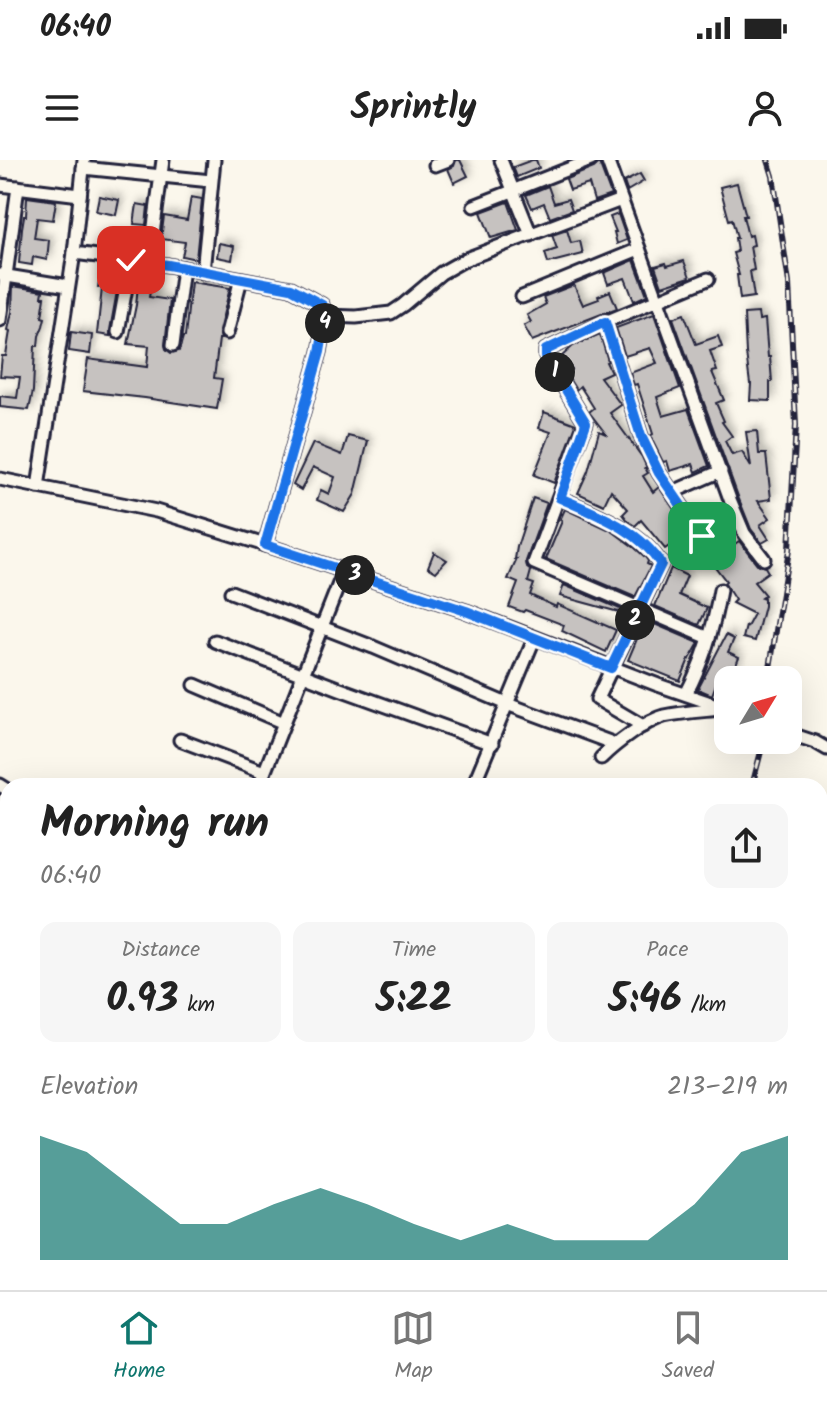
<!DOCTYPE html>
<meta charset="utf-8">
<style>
body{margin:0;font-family:Kalam,sans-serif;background:#f6f6f6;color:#222;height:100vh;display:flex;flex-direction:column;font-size:30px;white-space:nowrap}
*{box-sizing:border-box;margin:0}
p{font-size:26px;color:#767676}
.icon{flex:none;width:44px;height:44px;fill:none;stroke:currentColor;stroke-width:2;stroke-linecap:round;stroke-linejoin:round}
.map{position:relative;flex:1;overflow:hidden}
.panel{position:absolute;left:0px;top:618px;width:828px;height:512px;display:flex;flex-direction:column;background:#fff;border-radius:24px 24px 0 0;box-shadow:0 8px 32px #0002}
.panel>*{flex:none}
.needle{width:52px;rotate:52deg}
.controls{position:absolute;left:714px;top:506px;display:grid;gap:16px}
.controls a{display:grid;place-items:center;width:88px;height:88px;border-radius:16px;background:#fff;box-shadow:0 8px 32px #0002;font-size:40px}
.pin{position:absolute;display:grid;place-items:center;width:68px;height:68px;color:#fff;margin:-34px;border-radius:16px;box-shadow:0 4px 12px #0006}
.km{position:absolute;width:40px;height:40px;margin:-20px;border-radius:50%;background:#222;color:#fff;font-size:22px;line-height:40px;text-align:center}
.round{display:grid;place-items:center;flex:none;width:84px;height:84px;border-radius:16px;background:#f6f6f6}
.overview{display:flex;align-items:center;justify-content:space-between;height:136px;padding:0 40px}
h1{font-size:44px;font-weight:700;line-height:60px}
.figures{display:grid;grid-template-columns:repeat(3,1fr);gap:12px;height:136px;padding:8px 40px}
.figures div{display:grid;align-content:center;border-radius:16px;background:#f6f6f6;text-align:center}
.figures b{font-size:40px;font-weight:700}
.figures small{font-size:22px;font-weight:400}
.figures p{font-size:22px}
.chart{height:224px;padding:16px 40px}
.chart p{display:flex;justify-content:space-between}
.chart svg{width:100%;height:144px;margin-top:8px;fill:#0f766e;opacity:.7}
.status{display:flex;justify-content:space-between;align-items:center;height:56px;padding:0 40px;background:#fff;direction:ltr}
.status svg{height:22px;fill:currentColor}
header{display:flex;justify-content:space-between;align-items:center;height:104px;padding:0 40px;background:#fff;font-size:36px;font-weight:700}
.tabs{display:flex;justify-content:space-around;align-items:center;height:112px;border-top:2px solid #e0e0e0;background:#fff;font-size:22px;color:#767676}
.tabs a{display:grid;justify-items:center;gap:4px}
.tabs .on{color:#0f766e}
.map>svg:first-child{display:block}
.building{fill:#c6c2c0;stroke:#22223b;stroke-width:2;filter:url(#shadow)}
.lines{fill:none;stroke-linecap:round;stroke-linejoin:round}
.street-casing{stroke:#22223b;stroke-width:17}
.street{stroke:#fbf7ec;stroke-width:11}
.rail-casing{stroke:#22223b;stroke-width:6}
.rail{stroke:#fbf7ec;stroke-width:3;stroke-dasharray:9;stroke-linecap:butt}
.route-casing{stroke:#fff;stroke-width:16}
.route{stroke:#1a73e8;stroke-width:10}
</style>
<div class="status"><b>06:40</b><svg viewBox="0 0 49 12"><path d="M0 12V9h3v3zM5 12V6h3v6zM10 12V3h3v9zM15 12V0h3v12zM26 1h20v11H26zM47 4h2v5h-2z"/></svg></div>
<header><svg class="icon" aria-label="menu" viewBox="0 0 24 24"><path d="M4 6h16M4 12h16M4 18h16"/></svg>Sprintly<svg class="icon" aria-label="person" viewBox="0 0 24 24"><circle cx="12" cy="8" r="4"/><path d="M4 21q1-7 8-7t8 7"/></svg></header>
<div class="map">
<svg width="827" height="1130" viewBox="0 0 827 1130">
<defs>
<filter id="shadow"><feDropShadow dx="3.5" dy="-3.5" stdDeviation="4" flood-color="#0004"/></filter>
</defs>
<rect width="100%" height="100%" fill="#fbf7ec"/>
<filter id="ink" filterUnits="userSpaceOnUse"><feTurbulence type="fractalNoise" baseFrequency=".0125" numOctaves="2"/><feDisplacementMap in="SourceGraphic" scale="16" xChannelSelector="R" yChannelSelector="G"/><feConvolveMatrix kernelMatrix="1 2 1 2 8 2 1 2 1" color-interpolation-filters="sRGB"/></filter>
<g filter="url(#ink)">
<g class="building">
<polygon points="456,0 460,0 468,16 454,23 448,9 454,6"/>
<polygon points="532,0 536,0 539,8 517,17 513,7"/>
<polygon points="599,3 611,35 594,41 589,24 570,30 566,19 594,8"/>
<polygon points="640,14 644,21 627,31 624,22"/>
<polygon points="737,23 746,56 743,56 748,76 752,75 754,85 750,86 754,110 750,111 754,137 740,139 737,115 739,115 733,93 737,92 735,78 737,78 732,59 729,60 720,27"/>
<polygon points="548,26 554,43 568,39 572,50 550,58 544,43 532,48 526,35"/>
<polygon points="99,36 119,40 116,55 96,51"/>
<polygon points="27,37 56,41 53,60 37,58 34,78 49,80 47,100 33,97 32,105 19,103 22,68 24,56 26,56"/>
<polygon points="191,37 202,39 196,99 182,96 185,82 161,79 164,56 187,60"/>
<polygon points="508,42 518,70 491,78 481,52"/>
<polygon points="137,44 148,46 146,65 134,64"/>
<polygon points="618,54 627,80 617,84 614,72 616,72 610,57"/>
<polygon points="567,70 571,83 580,81 583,94 548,103 545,93 557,89 552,75"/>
<polygon points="219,83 234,86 232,100 217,97"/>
<polygon points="634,100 647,135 634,141 625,118 608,124 604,113"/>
<polygon points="684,101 690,117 662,126 655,106 666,103 667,106"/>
<polygon points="102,106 121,109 110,170 110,176 97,174 102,128 98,127"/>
<polygon points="137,113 153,116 149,137 170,140 165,185 166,189 171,193 179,191 183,177 185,177 191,122 230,128 219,171 221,179 219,179 214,218 222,219 217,249 145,238 83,231 88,199 147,207 149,186 128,184 136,145 138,125 135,124"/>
<polygon points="574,125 583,145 599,139 598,136 610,131 617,148 532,181 524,166 531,162 527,155 546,144 543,137"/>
<polygon points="13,126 43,131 42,137 45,137 42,157 45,158 43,166 39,176 38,186 35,186 33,231 29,250 0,247 0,236 17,238 20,217 0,216 2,196 6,196 10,171 8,170 12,152"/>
<polygon points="758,153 759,160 765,159 768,197 770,197 772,222 770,222 770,241 750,240 751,224 750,224 746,193 744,154"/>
<polygon points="654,154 680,228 657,237 663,256 688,249 709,306 696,312 693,304 670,311 667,301 663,302 650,276 653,274 637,224 634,225 630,213 657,203 650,188 625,196 616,168"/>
<polygon points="684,154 696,184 718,176 722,187 710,191 717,211 712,212 724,240 716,243 724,261 722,262 732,276 725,281 732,295 742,292 751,307 746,272 757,271 759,294 766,294 771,339 758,341 770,358 760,365 769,379 762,383 751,369 739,339 673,158"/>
<polygon points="71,172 92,175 90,194 69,191"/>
<polygon points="600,174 608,201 606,202 611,212 600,217 621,245 610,253 642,297 647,308 645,308 648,313 643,316 653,332 659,327 689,372 685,375 684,373 671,383 672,384 665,389 641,360 635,366 629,362 623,354 628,349 611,330 604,345 578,333 588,311 599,271 606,274 589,252 594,248 580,226 576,230 566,214 572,209 562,196 573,186"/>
<polygon points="544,252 576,264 554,323 534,315 551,272 539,268"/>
<polygon points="348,276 368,281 355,334 344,352 317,340 321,330 329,334 335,317 313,307 301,330 293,325 313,283 342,295"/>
<polygon points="533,338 547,343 526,401 527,408 531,411 528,422 534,424 530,435 556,447 557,444 616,470 606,492 562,471 564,465 525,450 523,452 509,447 518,423 508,419 517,399 515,399 517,387"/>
<polygon points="565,349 612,371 635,388 645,397 648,401 647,404 651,406 635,437 546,399 562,361 560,360"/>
<polygon points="710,351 716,359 726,353 730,362 728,363 726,360 710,375 701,359"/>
<polygon points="739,381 757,404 765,407 768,412 754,422 765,435 761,438 764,439 764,446 755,481 743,478 746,466 747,467 754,454 732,443 735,440 724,423 726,421 709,399 721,389 723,392"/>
<polygon points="434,392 447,400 436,412 428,407"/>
<polygon points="671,408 687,416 679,435 707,448 699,465 655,446"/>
<polygon points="564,425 627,452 626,454 560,436"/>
<polygon points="645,460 699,483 690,499 689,499 680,521 628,500"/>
<polygon points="726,475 734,479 728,492 739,497 734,509 728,507 728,531 716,524 712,535 698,529"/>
</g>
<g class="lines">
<g class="street-casing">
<g id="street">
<polyline points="501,0 531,75"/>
<polyline points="607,0 731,342 744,373 764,399"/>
<polyline points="435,5 448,0"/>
<polyline points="83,8 211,21"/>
<polyline points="0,25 80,35"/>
<polyline points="474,46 591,0"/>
<polyline points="74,93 168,105 291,128 322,145 326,156 320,192 265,385"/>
<polyline points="149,103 163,0"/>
<polyline points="203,112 214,0"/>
<polyline points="1,115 68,126"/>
<polyline points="708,119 605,162 546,190 546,197 586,263 534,403 709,478"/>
<polyline points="522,137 639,89"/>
<polyline points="326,156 356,157 391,153 403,145 441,113 466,99 621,40"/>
<polyline points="0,160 18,27"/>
<polyline points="605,162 641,276 659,313 702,376"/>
<polyline points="118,172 131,100"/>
<polyline points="227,173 241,119"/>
<polyline points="173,185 183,108"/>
<polyline points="0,319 156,351 265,385 466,451 658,525 728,549"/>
<polyline points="38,327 74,93 84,0"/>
<polyline points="673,332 721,311"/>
<path d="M560,338C596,354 639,369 661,404L597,539L643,566"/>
<polyline points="231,432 373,487 507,544 615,584"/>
<polyline points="215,481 340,529 492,584"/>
<polyline points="195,525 284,563"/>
<path d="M686,534C703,502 714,467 720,430"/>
<polyline points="788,573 815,582 827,589"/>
<polyline points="180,580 264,612"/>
<path d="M601,598C615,584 645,561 664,556C682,552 702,551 721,549"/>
<polyline points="0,625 8,630"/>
<polyline points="259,626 344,411"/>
<polyline points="473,626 534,479"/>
<polyline points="0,1035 8,1045"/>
<polyline points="0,1111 8,1104"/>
</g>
</g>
<use href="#street" class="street"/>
<g class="rail-casing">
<g id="rail">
<polyline points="768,520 789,390 796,265 789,123 773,16 768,0"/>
<polyline points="752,626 764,580"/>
<polyline points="461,1130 468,1122"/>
</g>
</g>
<use href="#rail" class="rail"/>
</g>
</g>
<g class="lines" filter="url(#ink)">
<g class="route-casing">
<path id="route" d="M131,100L168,105L291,128L322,145L326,156L320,192L265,385L466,451L611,508L661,404C639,369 596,354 560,338L586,263L546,197V190L605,162L641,276L659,313L702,376"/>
</g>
<use href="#route" class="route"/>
</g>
</svg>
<div class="controls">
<a><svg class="needle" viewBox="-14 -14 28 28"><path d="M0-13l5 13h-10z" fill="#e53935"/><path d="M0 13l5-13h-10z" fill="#767676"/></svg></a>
</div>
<div class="pin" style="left:702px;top:376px;background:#1e9e55"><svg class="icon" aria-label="arrive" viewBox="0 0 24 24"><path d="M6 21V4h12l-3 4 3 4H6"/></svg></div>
<div class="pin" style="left:131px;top:100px;background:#d93025"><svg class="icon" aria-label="check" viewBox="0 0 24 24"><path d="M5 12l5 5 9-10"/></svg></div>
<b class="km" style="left:555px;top:212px">1</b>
<b class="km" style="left:635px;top:460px">2</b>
<b class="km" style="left:355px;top:415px">3</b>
<b class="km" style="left:325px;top:163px">4</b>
<section class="panel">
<div class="overview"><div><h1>Morning run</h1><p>06:40</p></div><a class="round"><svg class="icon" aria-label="share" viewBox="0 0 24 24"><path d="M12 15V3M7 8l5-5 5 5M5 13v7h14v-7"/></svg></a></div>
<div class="figures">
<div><p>Distance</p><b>0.93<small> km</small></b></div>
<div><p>Time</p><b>5:22</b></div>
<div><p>Pace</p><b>5:46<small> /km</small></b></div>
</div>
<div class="chart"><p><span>Elevation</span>213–219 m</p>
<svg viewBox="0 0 160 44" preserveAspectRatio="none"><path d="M0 44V6L10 11L20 22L30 33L40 33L50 27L60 22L70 27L80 33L90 38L100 33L110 38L120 38L130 38L140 27L150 11L160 6V44z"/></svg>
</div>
</section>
</div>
<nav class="tabs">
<a class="on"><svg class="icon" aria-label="home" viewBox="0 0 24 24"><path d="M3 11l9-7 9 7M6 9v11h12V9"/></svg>Home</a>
<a><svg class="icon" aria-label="map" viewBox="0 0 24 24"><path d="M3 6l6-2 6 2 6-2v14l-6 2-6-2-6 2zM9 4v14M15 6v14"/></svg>Map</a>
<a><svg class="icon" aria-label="saved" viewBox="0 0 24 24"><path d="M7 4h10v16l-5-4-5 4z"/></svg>Saved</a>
</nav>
